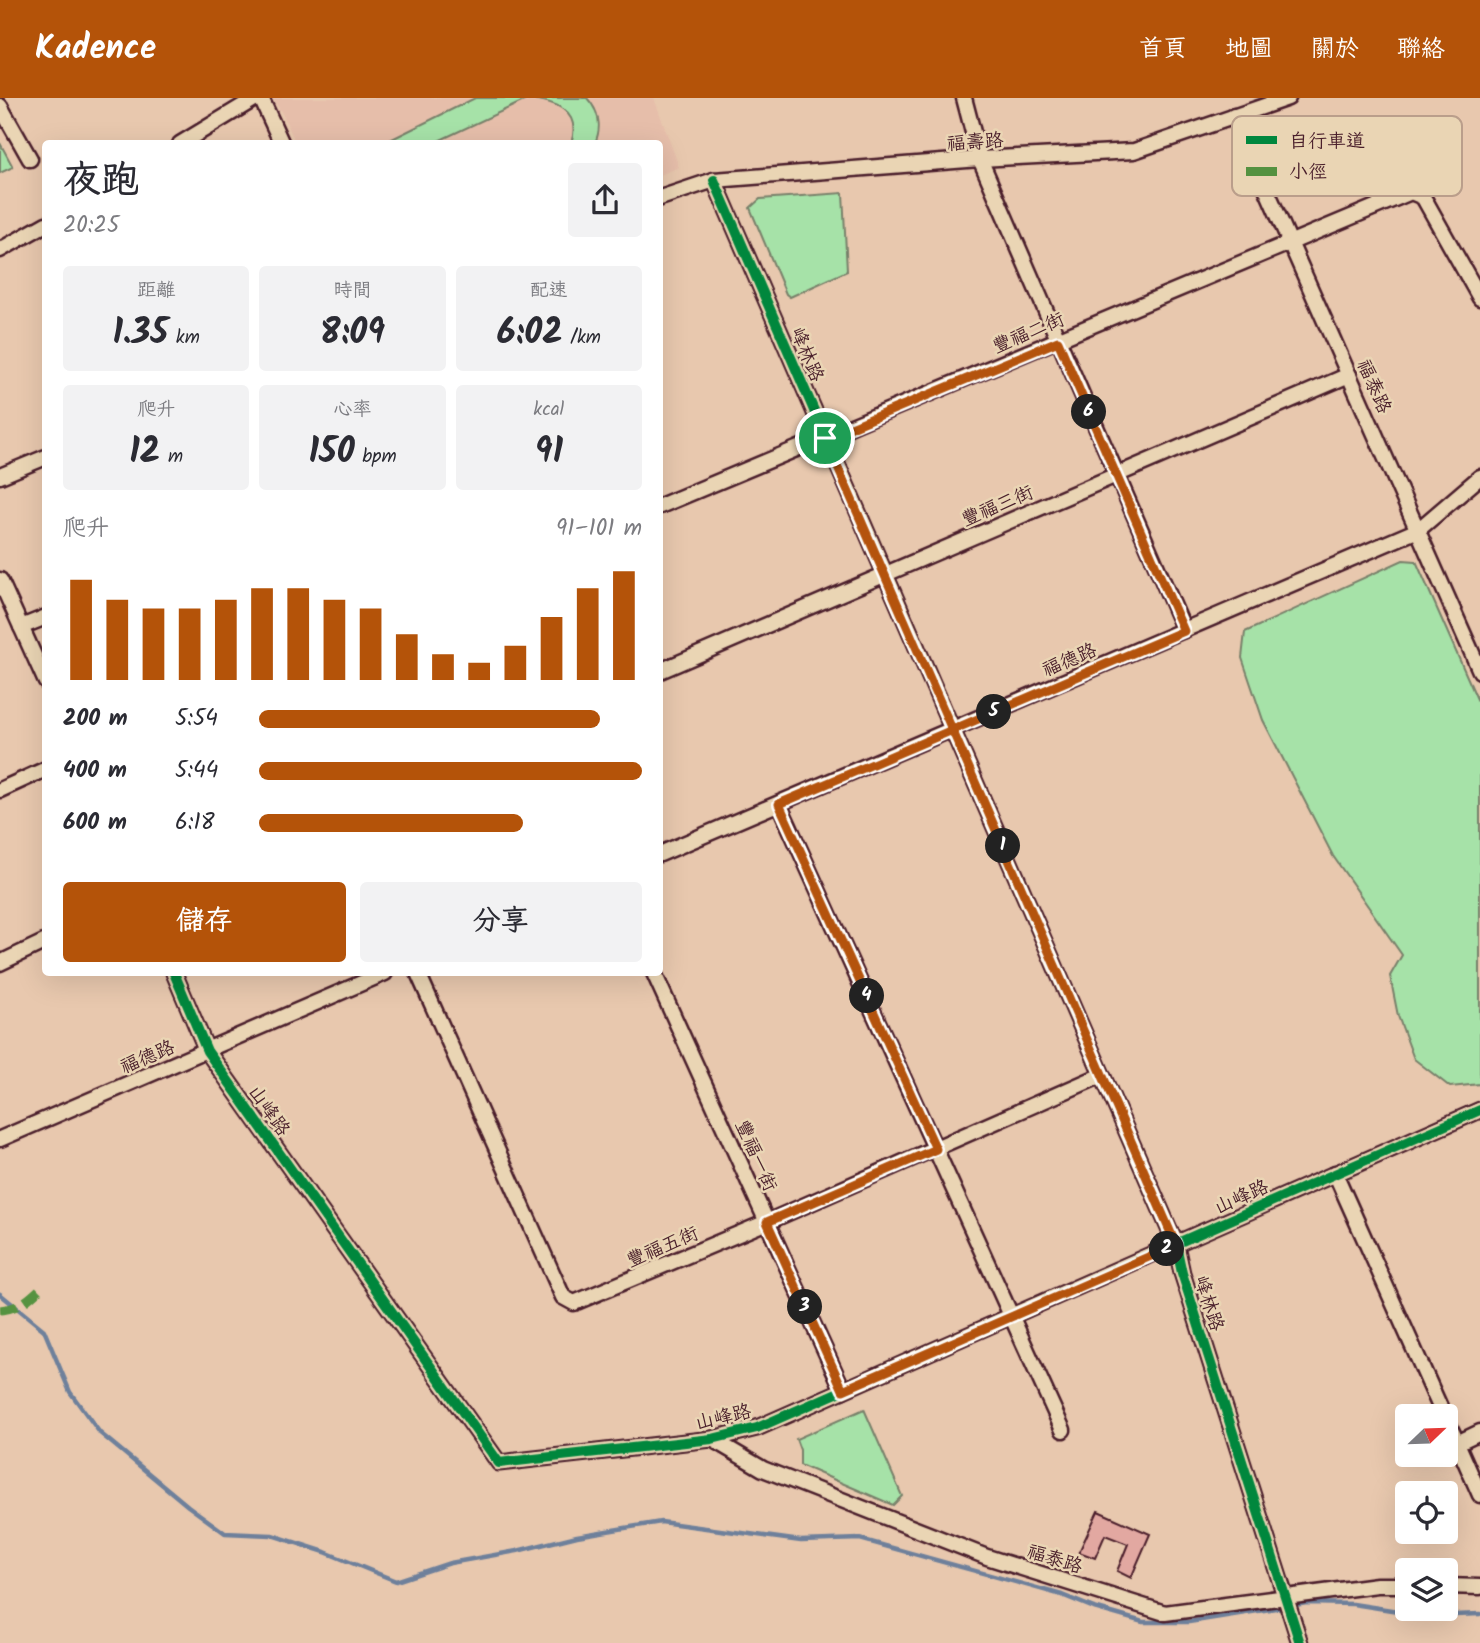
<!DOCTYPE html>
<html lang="zh-TW">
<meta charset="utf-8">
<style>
body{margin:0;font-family:Kalam,"LXGW WenKai TC",sans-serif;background:#f2f2f3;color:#2b2b33;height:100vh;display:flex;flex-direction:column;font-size:26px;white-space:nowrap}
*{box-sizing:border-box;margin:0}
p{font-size:23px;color:#7c7c81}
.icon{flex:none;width:38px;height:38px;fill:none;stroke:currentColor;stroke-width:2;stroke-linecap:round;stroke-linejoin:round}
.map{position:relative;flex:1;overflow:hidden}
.drawer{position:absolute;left:42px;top:42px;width:621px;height:836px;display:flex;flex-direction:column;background:#fff;border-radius:7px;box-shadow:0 7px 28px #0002}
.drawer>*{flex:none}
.needle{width:46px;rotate:67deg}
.controls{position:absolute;left:1395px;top:1306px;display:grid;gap:14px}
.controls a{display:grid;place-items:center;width:63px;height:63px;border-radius:7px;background:#fff;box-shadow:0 7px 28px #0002;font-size:35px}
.pin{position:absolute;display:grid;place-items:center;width:60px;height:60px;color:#fff;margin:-30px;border:4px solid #fff;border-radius:50%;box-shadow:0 2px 7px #0007}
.km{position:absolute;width:35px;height:35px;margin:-18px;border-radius:50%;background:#222;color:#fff;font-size:19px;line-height:35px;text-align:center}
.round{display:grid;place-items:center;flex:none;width:74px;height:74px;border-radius:7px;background:#f2f2f3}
.summary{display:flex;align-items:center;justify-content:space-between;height:119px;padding:0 21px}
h1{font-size:38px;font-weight:700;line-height:52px}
.stats{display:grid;grid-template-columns:repeat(3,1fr);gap:10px;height:119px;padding:7px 21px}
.stats div{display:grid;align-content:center;border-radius:7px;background:#f2f2f3;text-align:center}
.stats b{font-size:35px;font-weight:700}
.stats small{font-size:19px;font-weight:400}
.stats p{font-size:19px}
.chart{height:196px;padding:14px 21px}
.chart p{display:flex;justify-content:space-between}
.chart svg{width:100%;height:126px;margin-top:7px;stroke:#b45309;stroke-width:6}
.primary-button{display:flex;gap:14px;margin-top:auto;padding:14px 21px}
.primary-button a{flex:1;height:80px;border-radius:7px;background:#b45309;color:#fff;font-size:28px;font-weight:700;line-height:80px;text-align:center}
.primary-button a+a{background:#f2f2f3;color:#2b2b33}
ul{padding:0 21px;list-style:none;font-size:23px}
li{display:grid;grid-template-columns:112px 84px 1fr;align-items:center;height:52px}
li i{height:18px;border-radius:9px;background:#b45309}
header{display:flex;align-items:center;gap:42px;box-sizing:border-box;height:98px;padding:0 35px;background:#b45309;color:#fff}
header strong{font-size:33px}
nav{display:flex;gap:38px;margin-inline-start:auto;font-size:24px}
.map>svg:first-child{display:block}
.built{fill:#e6beaa}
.green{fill:#a6e2a8;stroke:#78806a;stroke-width:2}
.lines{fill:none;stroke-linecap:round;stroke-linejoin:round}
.stream{stroke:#6e809b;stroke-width:4.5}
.building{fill:#e2a8a1;stroke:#4a1f2b;stroke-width:2}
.minor-casing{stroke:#4a1f2b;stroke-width:19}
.minor{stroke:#ead5b4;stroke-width:14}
.quiet{stroke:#549240;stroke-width:9;stroke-dasharray:18 9;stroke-linecap:butt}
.cycleway-casing{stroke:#ead5b4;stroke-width:15}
.cycleway{stroke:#00873e;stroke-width:10}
.route-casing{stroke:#fff;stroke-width:14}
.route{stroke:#b45309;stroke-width:9}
.labels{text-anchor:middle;stroke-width:5;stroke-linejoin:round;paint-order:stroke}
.street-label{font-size:19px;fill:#4a1f2b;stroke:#ead5b4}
.key{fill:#ead5b4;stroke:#ba9e8b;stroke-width:2}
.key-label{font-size:19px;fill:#4a1f2b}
</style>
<header>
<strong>Kadence</strong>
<nav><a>首頁</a><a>地圖</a><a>關於</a><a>聯絡</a></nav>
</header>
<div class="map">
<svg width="1480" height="1545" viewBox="0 0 1480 1545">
<rect width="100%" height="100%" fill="#e8c8ae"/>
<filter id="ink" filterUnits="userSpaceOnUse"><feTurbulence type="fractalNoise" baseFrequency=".0143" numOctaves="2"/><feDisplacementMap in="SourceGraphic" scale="14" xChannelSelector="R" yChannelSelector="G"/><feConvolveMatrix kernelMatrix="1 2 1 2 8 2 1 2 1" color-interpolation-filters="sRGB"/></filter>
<g filter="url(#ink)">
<polygon class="built" points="272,0 654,0 679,69 660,77 660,46 296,45 282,15"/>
<g class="green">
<path d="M475,0H587C599,13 602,29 595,45H571C582,13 555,3 528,1L434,45H384Z"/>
<polygon points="0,45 13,69 0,75"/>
<polygon points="843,95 847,173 790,199 786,196 750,110 760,101"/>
<polygon points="1403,462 1416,463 1480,608 1480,986 1450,989 1414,961 1398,918 1390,878 1402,857 1333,758 1263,622 1242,560 1245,534"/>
<polygon points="864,1311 902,1398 893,1407 800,1367 800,1352 796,1341"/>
</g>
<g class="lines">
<polyline class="stream" points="0,1196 44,1232 70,1294 100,1335 188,1408 225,1435 272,1437 325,1454 396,1483 450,1465 517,1453 577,1438 661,1424 801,1443 860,1441 1062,1497 1094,1510 1143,1524 1189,1524 1307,1505 1353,1506 1430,1518 1480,1516"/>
</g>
<polygon class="building" points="1098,1413 1150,1436 1131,1480 1117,1473 1128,1446 1105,1437 1095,1460 1079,1454"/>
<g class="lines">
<g class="minor-casing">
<g id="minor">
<polyline points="261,0 282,46"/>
<polyline points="964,0 980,61 1184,532"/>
<polyline points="0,8 30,61"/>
<polyline points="1234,18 1480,573"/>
<polyline points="180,46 256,0"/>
<polyline points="714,82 1176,1147 1182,1175 1300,1545"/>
<polyline points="660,100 714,82 980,61 1134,53 1288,0"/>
<polyline points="0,152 46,126"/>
<polyline points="0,378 46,359"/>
<polyline points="660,408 1411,94 1423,99 1426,104 1480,200"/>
<polyline points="0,482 46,584"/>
<polyline points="21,529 46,519"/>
<polyline points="660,573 1349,277"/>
<polyline points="0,692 46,671"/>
<polyline points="779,706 1063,1332"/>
<polyline points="660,756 1418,432 1480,379"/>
<polyline points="0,865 46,843"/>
<polyline points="174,875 207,953 499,1365 712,1341 757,1330 1480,1012"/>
<polyline points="418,875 563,1199 574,1205 767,1124 1102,977"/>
<polyline points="654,875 843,1292"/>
<polyline points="0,1041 385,875"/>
<polyline points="1335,1075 1444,1318"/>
<polyline points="1446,1320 1480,1397"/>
<polyline points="712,1341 763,1371 987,1459 1165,1515 1377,1487 1407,1487"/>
<polyline points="1457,1345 1480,1334"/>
<polyline points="1446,1488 1480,1489"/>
</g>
</g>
<use href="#minor" class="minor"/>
<path class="quiet" d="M0,1212C20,1211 31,1199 45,1186"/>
<g class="cycleway-casing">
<g id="cycleway">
<polyline points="714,82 1176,1147 1182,1175 1300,1545"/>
<polyline points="174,875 207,953 499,1365 712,1341 757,1330 1480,1012"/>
</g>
</g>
<use href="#cycleway" class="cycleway"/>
</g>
</g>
<g class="lines" filter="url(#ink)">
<g class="route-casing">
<path id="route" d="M825,340C944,608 1059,878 1176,1147L843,1292L767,1124L936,1051L779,706L1184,533L1058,243L825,340"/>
</g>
<use href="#route" class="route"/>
</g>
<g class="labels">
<g class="street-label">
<text transform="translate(975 43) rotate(-4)" y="7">福壽路</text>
<text transform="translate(1028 234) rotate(-23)" y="7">豐福二街</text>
<text transform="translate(808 256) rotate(67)" y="7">峰林路</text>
<text transform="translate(1375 288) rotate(66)" y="7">福泰路</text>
<text transform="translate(997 407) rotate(-23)" y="7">豐福三街</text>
<text transform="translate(1069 561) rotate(-23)" y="7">福德路</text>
<text transform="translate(147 958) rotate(-23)" y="7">福德路</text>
<text transform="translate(270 1012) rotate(55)" y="7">山峰路</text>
<text transform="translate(757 1057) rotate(66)" y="7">豐福一街</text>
<text transform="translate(1241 1098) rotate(-24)" y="7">山峰路</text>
<text transform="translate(662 1148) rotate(-23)" y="7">豐福五街</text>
<text transform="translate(1210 1205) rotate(72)" y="7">峰林路</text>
<text transform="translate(723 1318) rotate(-13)" y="7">山峰路</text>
<text transform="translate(1055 1460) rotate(17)" y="7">福泰路</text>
</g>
</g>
<rect x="1232" y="18" width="230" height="80" rx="10" class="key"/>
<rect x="1246" y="38" width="31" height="8" fill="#00873e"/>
<rect x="1246" y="69" width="31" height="9" fill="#549240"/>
<g class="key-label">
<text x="1289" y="49">自行車道</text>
<text x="1289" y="80">小徑</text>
</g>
</svg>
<div class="controls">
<a><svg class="needle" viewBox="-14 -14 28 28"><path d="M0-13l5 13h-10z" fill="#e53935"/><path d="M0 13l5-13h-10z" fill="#7c7c81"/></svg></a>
<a><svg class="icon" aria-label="locate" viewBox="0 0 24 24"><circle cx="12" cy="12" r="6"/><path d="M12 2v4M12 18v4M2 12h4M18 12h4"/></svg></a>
<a><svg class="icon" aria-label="layers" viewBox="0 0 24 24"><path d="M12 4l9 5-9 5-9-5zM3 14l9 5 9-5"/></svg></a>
</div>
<div class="pin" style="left:825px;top:340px;background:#1e9e55"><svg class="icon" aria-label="arrive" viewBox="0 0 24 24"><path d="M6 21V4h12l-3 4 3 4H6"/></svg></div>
<b class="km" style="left:1003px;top:748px">1</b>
<b class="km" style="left:1167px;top:1151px">2</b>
<b class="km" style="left:805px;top:1209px">3</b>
<b class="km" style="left:867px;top:898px">4</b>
<b class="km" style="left:994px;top:614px">5</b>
<b class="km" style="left:1089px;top:314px">6</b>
<section class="drawer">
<div class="summary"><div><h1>夜跑</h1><p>20:25</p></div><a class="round"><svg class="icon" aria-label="share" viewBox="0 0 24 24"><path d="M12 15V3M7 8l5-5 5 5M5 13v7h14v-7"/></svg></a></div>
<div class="stats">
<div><p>距離</p><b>1.35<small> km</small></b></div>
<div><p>時間</p><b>8:09</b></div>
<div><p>配速</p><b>6:02<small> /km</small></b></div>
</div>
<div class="stats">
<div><p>爬升</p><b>12<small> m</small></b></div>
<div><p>心率</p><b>150<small> bpm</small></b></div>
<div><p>kcal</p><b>91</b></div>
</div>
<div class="chart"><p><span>爬升</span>91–101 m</p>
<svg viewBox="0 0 160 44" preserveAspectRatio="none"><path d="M5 44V9M15 44V16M25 44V19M35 44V19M45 44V16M55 44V12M65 44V12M75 44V16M85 44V19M95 44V28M105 44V35M115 44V38M125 44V32M135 44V22M145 44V12M155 44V6"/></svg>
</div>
<ul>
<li><b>200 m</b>5:54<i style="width:89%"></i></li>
<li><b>400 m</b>5:44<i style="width:100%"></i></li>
<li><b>600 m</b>6:18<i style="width:69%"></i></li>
</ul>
<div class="primary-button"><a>儲存</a><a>分享</a></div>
</section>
</div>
